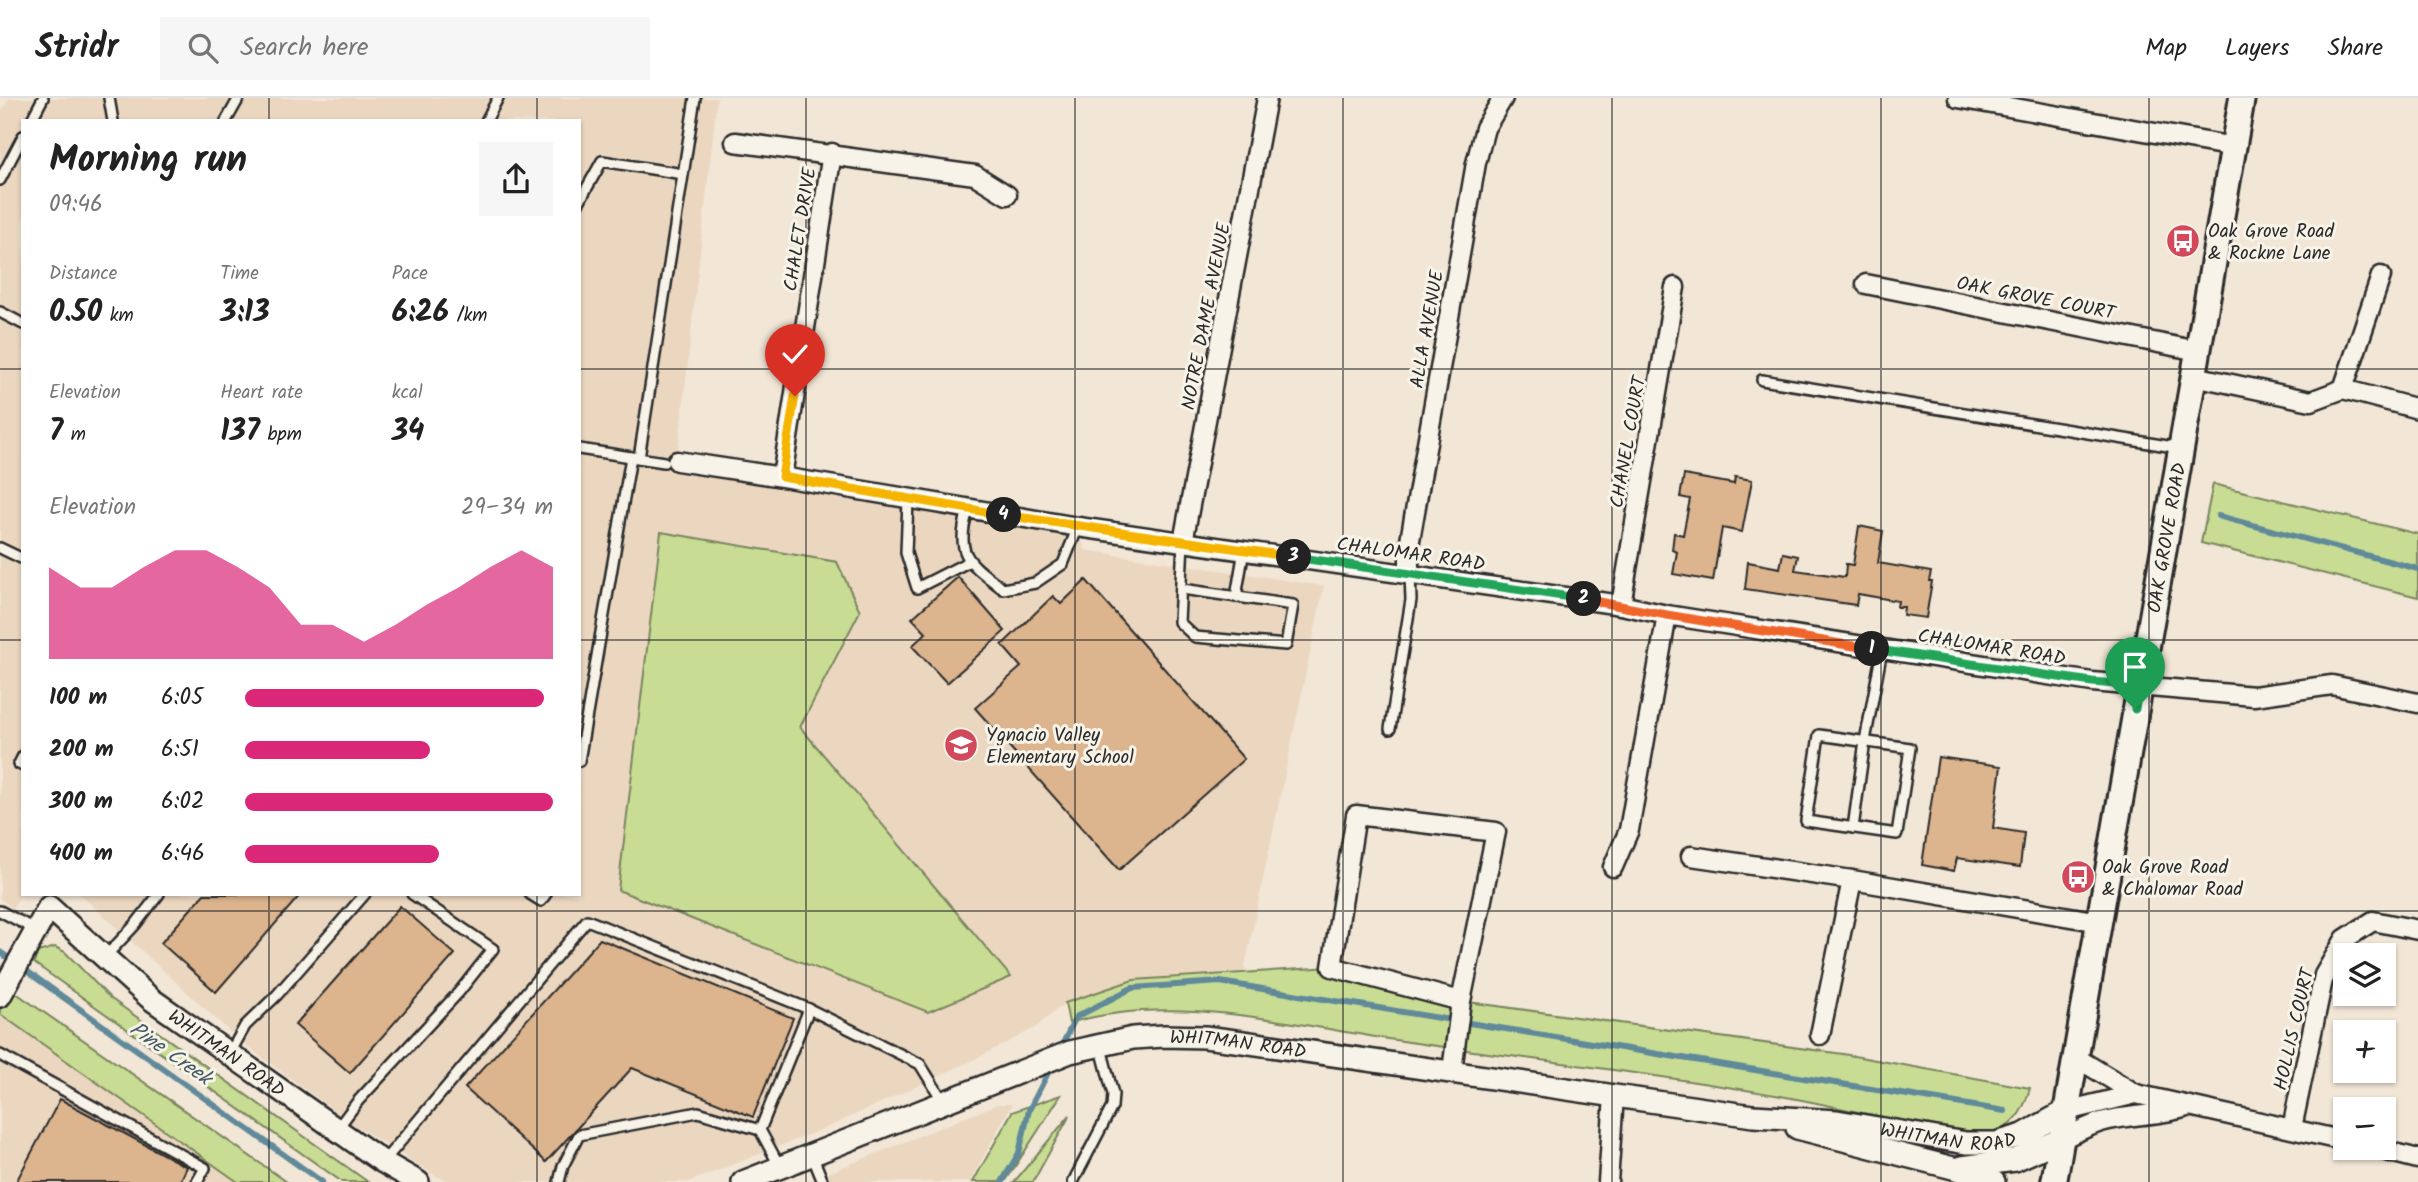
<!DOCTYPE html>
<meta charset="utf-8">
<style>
body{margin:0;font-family:Kalam,sans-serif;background:#f6f6f6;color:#222;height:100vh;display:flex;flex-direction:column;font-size:26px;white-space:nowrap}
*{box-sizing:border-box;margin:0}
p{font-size:23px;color:#767676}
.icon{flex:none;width:38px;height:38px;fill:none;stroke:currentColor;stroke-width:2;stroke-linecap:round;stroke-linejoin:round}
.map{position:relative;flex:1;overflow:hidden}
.panel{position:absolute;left:21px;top:21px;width:560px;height:777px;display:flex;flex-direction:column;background:#fff;border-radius:0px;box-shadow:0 2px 5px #0004}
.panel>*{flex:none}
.buttons{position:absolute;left:2333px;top:845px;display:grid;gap:14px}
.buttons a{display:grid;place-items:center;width:63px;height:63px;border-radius:0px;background:#fff;box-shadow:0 2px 5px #0004;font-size:35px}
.pin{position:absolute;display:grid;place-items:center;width:60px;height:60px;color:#fff;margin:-72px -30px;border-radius:50% 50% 50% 0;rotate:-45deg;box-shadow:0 0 7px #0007}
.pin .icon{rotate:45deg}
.km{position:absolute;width:35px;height:35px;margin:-18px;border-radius:50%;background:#222;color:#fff;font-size:19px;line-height:35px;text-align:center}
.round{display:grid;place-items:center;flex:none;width:74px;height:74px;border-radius:0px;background:#f6f6f6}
.head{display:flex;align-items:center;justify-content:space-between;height:119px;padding:0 28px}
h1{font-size:38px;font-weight:700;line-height:52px}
.stats{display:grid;grid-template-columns:repeat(3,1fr);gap:10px;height:119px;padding:7px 28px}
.stats div{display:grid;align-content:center}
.stats b{font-size:30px;font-weight:700}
.stats small{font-size:19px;font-weight:400}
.stats p{font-size:19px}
.chart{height:196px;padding:14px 28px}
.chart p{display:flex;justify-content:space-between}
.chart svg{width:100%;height:126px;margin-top:7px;fill:#db2777;opacity:.7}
ul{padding:0 28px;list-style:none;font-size:23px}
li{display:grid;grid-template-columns:112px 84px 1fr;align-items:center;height:52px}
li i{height:18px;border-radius:9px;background:#db2777}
header{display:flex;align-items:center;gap:42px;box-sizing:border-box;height:98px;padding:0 35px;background:#fff;border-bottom:2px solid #e0e0e0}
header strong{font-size:33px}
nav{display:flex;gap:38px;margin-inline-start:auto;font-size:24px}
.search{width:490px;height:63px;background:#f6f6f6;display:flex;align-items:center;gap:18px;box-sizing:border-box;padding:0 24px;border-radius:0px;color:#767676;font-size:26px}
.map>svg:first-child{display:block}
.built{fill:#ebd7c0}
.green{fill:#c8dd93;stroke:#7a845f;stroke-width:2}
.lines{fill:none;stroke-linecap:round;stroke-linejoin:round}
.stream{stroke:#60899a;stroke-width:6}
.building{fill:#dcb48d;stroke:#2b2b2b;stroke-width:2}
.service-casing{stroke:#2b2b2b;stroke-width:14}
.minor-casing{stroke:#2b2b2b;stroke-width:23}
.tertiary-casing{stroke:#2b2b2b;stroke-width:26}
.secondary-casing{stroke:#2b2b2b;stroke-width:30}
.service{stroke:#f7f3e8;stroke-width:9}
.minor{stroke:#f7f3e8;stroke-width:18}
.tertiary{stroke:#f7f3e8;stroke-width:21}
.secondary{stroke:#f7f3e8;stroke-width:24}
.split-1-casing{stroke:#fff;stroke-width:14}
.split-2-casing{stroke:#fff;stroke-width:14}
.split-3-casing{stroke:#fff;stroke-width:14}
.split-4-casing{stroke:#fff;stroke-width:14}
.split-5-casing{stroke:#fff;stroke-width:14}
.split-1{stroke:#22a559;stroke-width:9}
.split-2{stroke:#f0652b;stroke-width:9}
.split-3{stroke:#22a559;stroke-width:9}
.split-4{stroke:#f5b400;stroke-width:9}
.split-5{stroke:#f5b400;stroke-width:9}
.grid{fill:none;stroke:#2b2b2b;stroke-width:2;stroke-opacity:0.55}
.labels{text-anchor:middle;stroke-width:6;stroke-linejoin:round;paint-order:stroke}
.street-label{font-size:19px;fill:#2b2b2b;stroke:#f7f3e8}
.poi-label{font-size:19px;fill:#2b2b2b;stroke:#f7f3e8;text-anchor:start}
.water-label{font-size:21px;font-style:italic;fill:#455a62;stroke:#f7f3e8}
</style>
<header>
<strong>Stridr</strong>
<div class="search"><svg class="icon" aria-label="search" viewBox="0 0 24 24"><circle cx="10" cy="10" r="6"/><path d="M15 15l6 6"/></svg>Search here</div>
<nav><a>Map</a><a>Layers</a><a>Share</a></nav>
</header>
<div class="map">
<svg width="2418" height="1084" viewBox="0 0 2418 1084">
<rect width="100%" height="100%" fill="#f2e6d6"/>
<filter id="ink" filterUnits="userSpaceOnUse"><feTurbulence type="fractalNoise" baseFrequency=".0143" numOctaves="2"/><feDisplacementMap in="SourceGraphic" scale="14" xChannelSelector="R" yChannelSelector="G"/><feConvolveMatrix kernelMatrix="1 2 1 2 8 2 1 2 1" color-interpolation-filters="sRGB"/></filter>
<g filter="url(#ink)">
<g class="built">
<polygon points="9,0 717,0 677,363 1078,429 1085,452 1324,488 1244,873 1133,882 1065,905 1035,930 971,963 833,1027 689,1084 451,1084 436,1078 345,1021 240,943 80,796 579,796 579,23 23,23 23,792 13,810 0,801 0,16"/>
<polygon points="0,916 238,1084 0,1084"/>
<polygon points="998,1006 1012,1006 970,1084 806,1084"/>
</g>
<g class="green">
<polygon points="2213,386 2418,436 2418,499 2201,445"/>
<polygon points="661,434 837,464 860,513 800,629 1011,879 928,914 618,792"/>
<polygon points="55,849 65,854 110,900 368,1084 342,1084 34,865 38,854"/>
<path d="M1332,869L1461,903L1843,956L2030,990C2018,1034 1998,1037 1956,1035C1895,1024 1835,1007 1775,997C1646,974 1516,960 1388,941C1283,925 1173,895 1069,925L1065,905L1133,882Z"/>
<polygon points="0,882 6,888 287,1084 238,1084 0,916"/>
<polygon points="1061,997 1005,1084 973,1084 1012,1014"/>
<polygon points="1070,1017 1033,1084 1014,1084"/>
</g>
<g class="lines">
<g class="stream">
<polyline points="2218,418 2418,471"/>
<polyline points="0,854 322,1084"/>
<polyline points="1059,953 1076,919 1132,890 1220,884 2005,1013"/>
<polyline points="1002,1084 1019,1055 1029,1012 1051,969"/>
</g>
</g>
<g class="building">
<polygon points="1684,377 1734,386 1735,379 1752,382 1742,434 1722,430 1713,483 1673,476 1677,454 1672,452 1674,435 1683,437 1690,401 1680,399"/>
<polygon points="1859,428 1883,433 1878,465 1931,474 1929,483 1932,483 1926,520 1903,517 1904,509 1897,509 1898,503 1858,496 1856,507 1745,491 1748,464 1780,470 1783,455 1798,458 1795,472 1845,479 1846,466 1853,467"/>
<polygon points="958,479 1005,533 947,585 912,548 926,535 912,520"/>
<polygon points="1086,482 1244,661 1119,772 975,610 1021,569 1002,547 1053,498 1061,506"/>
<polygon points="1938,659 2001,668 1993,730 2024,735 2020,769 1957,760 1954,773 1922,767"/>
<polygon points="204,796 301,796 216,894 161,845"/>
<polygon points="400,808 455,856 350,975 295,927"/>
<polygon points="600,841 793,920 753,1019 632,970 546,1064 465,990"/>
<polygon points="60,1001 187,1069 180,1084 16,1084"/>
</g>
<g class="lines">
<g class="service-casing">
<g id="service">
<polyline points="109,0 113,23"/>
<polyline points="31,23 43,0"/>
<polyline points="226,23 239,0"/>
<polyline points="486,23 498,0"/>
<polyline points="0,82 23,38"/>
<polyline points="579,104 602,63 683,76"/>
<polyline points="0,214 23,226"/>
<polyline points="1762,282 2180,350"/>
<polyline points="579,351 664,364"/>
<polyline points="639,360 695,0"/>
<polyline points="908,402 906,455 917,490 968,464"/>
<path d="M968,412C954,458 969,464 1003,491L1035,485L1063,466L1078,429"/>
<polyline points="0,450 23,461"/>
<polyline points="1182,491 1293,507 1286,547 1195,539 1179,524 1183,444"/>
<polyline points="1236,499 1244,452"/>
<polyline points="1390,631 1411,502 1410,477"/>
<polygon points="1819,637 1910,650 1897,736 1806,723"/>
<polyline points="23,658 19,666 23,668"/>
<polyline points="579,663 631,359"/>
<polyline points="1853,730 1865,643 1882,552"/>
<polyline points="530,796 541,803 546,796"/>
<polyline points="0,813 36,832"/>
<polyline points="105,859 135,827 159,796"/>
<polyline points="230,955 245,928 277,897 365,796"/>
<polyline points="0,957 205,1070 197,1084"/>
<polyline points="337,1031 358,1003 459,894 493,851 412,796"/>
<polyline points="812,1057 823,1084"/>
<polyline points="384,1063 587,822 809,911 920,966 943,1003"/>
<polyline points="780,1069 760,1032 809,911"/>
<polyline points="559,1084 563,1068 579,1037 698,1014 760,1032"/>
<polyline points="1073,1084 1112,1009 1113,996 1100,946"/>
</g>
</g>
<g class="minor-casing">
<g id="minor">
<polyline points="1958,0 2234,49"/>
<polyline points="735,44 975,77 1007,97"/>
<polyline points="1866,186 2198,253"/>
<polyline points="2194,278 2311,303 2343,291 2418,311"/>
<polyline points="2343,291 2381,178"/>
<polyline points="677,363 782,379 1078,429 1621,507 1667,517 2092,584 2254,598 2332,587 2418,605"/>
<polyline points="782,379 832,55"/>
<polyline points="1183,444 1267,0"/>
<polyline points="1409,475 1409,448 1476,65 1485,30 1503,0"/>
<polyline points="1621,507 1675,189"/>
<polyline points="1691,758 1852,782 2100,824"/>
<polyline points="1613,769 1629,732 1667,517"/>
<polyline points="1820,937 1852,782"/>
<polyline points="2075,959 2136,996"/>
<polyline points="1452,973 1461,903 1496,734 1356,717 1332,869 1461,903"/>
<polyline points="2066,1013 2136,996 2345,1043"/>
<polyline points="2292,1030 2324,877 2345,841 2373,823 2418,832"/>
<path d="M2061,1041C2074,1036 2088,1028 2101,1024C2130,1016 2159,1018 2187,1009"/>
<polyline points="2375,1050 2418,1061"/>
<polyline points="1608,1084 1614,998"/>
</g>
</g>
<g class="tertiary-casing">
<g id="tertiary">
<path id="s1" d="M0,898L49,809L151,901L383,1064L418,1084"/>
<polyline points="1797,1030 1953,1070 1994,1084"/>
<polyline points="1962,1069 2015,1062 2061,1041"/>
<path id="s2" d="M743,1084L1070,954L1133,940L1164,938L1205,939L1243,944L1753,1018L1837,1023L1966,1045H1996L2023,1037L2066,1013"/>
</g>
</g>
<g class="secondary-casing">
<g id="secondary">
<path id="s3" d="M2054,1084L2242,0"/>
</g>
</g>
<use href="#service" class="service"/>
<use href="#minor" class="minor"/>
<use href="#tertiary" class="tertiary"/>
<use href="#secondary" class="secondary"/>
</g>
</g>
<g class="lines" filter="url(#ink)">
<g class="split-1-casing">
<polyline id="split-1" points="1872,551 2092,584 2138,588 2135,611"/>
</g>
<g class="split-2-casing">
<polyline id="split-2" points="1584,501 1667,517 1872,551"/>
</g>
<g class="split-3-casing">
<polyline id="split-3" points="1294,459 1584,501"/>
</g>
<g class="split-4-casing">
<polyline id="split-4" points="1004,417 1294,459"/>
</g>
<g class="split-5-casing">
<polyline id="split-5" points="795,298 782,379 1004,417"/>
</g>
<use href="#split-1" class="split-1"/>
<use href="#split-2" class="split-2"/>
<use href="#split-3" class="split-3"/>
<use href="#split-4" class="split-4"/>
<use href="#split-5" class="split-5"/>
</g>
<path class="grid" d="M269,0V23M537,0V23M806,0V1084M1075,0V1084M1343,0V1084M1612,0V1084M1881,0V1084M2149,0V1084M0,271H23M579,271H2418M0,542H23M579,542H2418M269,796V1084M537,796V1084M0,813H2418"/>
<defs>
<g id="bus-disc" transform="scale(1.75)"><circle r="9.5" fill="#d1495b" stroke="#f7f3e8"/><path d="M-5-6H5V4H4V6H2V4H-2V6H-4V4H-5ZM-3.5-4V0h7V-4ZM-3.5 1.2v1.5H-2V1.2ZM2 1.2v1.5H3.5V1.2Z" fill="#fff"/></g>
<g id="school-disc" transform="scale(1.75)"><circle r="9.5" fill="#d1495b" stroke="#f7f3e8"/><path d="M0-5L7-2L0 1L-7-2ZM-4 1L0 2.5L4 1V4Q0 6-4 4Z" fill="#fff"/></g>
</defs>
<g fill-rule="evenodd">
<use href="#bus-disc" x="2183" y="143"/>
<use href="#school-disc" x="961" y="647"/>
<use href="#bus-disc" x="2078" y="779"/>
</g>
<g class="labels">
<g class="street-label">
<text transform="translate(799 131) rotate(-81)" y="7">CHALET DRIVE</text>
<text transform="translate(2036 199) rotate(11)" y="7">OAK GROVE COURT</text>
<text transform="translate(1205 218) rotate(-79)" y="7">NOTRE DAME AVENUE</text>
<text transform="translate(1426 231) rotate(-80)" y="7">ALLA AVENUE</text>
<text transform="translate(1627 344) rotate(-80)" y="7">CHANEL COURT</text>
<text dy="7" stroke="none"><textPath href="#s3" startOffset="654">OAK GROVE ROAD</textPath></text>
<text transform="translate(1411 455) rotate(8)" y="7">CHALOMAR ROAD</text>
<text transform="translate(1992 548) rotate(9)" y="7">CHALOMAR ROAD</text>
<text transform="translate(2293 931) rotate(-77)" y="7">HOLLIS COURT</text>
<text dy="7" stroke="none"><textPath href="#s2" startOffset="522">WHITMAN ROAD</textPath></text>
<text dy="7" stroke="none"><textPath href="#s1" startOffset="332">WHITMAN ROAD</textPath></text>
<text dy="7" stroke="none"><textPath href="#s2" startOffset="1239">WHITMAN ROAD</textPath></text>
</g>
<g class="poi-label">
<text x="2208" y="139">Oak Grove Road<tspan x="2208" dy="22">&amp; Rockne Lane</tspan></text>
<text x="986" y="643">Ygnacio Valley<tspan x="986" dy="22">Elementary School</tspan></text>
<text x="2102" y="775">Oak Grove Road<tspan x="2102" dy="22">&amp; Chalomar Road</tspan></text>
</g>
<g class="water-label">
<text transform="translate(171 955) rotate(35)" y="7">Pine Creek</text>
</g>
</g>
</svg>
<div class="buttons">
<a><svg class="icon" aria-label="layers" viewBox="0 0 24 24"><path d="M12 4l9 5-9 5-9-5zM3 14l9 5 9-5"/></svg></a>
<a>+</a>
<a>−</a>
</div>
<div class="pin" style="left:2135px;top:611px;background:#1e9e55"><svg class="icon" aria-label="arrive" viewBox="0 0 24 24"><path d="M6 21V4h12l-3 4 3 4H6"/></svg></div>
<div class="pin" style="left:795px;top:298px;background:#d93025"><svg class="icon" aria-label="check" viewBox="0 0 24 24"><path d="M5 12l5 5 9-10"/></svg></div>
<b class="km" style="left:1872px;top:551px">1</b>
<b class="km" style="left:1584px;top:501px">2</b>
<b class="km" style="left:1294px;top:459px">3</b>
<b class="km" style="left:1004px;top:417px">4</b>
<section class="panel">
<div class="head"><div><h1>Morning run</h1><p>09:46</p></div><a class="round"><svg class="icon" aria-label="share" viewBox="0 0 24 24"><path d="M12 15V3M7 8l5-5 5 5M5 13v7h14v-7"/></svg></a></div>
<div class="stats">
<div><p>Distance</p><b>0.50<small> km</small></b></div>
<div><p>Time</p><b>3:13</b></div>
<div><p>Pace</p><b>6:26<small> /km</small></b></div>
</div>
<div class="stats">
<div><p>Elevation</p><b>7<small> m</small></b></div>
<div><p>Heart rate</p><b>137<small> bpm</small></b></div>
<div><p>kcal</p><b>34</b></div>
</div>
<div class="chart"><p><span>Elevation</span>29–34 m</p>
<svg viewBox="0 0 160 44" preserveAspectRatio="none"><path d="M0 44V12L10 19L20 19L30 12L40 6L50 6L60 12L70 19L80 32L90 32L100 38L110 32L120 25L130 19L140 12L150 6L160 12V44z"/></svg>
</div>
<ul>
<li><b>100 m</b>6:05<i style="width:97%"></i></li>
<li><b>200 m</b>6:51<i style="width:60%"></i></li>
<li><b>300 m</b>6:02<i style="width:100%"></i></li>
<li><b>400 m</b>6:46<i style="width:63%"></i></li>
</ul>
</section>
</div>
